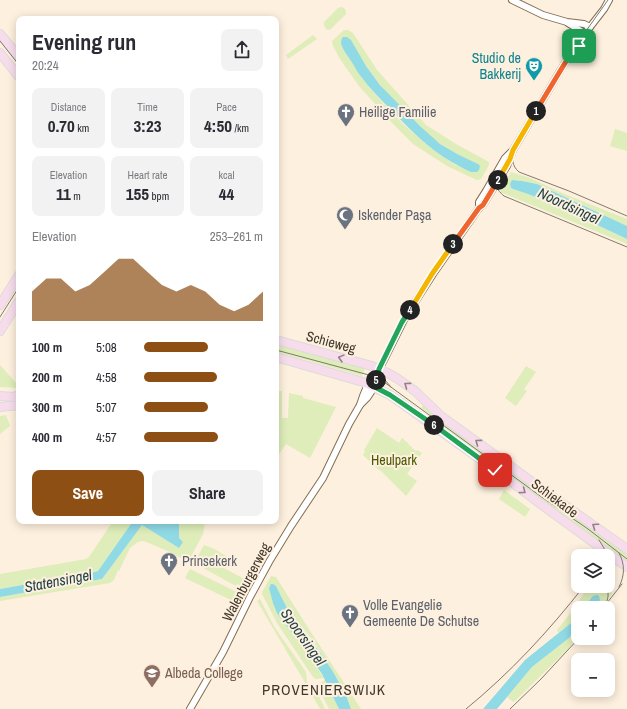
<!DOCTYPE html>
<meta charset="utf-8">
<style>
body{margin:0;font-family:"Archivo Narrow",sans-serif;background:#f2f2f3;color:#2b2b33;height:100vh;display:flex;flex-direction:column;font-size:15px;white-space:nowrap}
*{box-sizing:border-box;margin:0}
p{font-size:13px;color:#7c7c81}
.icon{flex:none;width:22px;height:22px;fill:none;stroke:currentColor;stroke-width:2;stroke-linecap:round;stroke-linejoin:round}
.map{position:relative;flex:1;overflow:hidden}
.details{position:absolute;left:16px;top:16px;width:263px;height:508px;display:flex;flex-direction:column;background:#fff;border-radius:8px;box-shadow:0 2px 10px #0003}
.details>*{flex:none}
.buttons{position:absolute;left:571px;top:549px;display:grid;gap:8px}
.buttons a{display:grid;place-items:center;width:44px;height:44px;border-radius:8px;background:#fff;box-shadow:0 2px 10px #0003;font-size:20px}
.pin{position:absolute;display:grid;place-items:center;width:34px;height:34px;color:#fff;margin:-17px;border-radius:8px;box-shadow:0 2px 6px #0006}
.km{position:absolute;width:20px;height:20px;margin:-10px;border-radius:50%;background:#222;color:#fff;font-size:11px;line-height:20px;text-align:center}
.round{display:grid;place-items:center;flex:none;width:42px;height:42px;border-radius:8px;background:#f2f2f3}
.head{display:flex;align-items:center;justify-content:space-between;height:68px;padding:0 16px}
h1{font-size:22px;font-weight:700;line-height:30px}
.figures{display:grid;grid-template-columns:repeat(3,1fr);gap:6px;height:68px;padding:4px 16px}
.figures div{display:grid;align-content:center;border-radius:8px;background:#f2f2f3;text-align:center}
.figures b{font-size:17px;font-weight:700}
.figures small{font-size:11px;font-weight:400}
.figures p{font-size:11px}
.chart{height:112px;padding:8px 16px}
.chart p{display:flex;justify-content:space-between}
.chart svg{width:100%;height:72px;margin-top:4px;fill:#8e4f15;opacity:.7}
.action{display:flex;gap:8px;margin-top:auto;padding:8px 16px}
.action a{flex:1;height:46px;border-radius:8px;background:#8e4f15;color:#fff;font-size:16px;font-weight:700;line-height:46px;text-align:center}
.action a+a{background:#f2f2f3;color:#2b2b33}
ul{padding:0 16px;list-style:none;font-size:13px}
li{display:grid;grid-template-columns:64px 48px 1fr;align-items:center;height:30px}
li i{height:10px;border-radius:5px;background:#8e4f15}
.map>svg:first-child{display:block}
.green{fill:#deedb9;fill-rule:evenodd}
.water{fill:#90dae6}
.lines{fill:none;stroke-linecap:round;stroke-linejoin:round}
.minor-casing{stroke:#826e53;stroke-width:8}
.major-casing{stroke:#dddbd9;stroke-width:10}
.minor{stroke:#fff;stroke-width:6}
.major{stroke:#f7ddec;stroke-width:8}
.tram{stroke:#847a6c;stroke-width:1}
.oneway{stroke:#938282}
.split-1-casing{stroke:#fff;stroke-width:8}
.split-2-casing{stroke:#fff;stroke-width:8}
.split-3-casing{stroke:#fff;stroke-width:8}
.split-4-casing{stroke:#fff;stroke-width:8}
.split-5-casing{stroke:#fff;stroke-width:8}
.split-6-casing{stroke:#fff;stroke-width:8}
.split-7-casing{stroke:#fff;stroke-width:8}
.split-1{stroke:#f0652b;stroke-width:5}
.split-2{stroke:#f5b400;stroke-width:5}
.split-3{stroke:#f0652b;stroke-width:5}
.split-4{stroke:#f5b400;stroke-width:5}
.split-5{stroke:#22a559;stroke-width:5}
.split-6{stroke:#22a559;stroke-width:5}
.split-7{stroke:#22a559;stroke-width:5}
.labels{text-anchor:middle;stroke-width:4;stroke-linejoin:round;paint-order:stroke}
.culture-label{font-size:14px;fill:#0d838f;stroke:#fef0de;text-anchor:end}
.worship-label{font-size:14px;fill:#5b616d;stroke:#fef0de;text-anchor:start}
.street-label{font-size:14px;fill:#41382c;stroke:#fef0de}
.park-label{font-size:14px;fill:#4a5900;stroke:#fef0de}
.education-label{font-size:14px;fill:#785e54;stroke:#fef0de;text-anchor:start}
.water-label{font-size:15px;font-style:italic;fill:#1b3e44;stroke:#fef0de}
.neighbourhood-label{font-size:15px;letter-spacing:1px;fill:#41382c;stroke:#fef0de}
</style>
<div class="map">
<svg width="627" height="709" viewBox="0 0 627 709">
<rect width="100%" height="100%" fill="#fef0de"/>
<g class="green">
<path d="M341,7C345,8 346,10 346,14L331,29L328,30C325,28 323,26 324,22L338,8Z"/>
<path d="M344,30H348L353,33L377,70L426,125L456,144L489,162V165L481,179L477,180L447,166L413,144L394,125L359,86L340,59L333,46L332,41ZM349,38L366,66L386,92L431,137L440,144L459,155L457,166C420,143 386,110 360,75C354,66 348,56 342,47Z"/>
<polygon points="313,35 317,39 288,59 286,55"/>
<polygon points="615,129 627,133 627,151 610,146"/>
<path d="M511,172L530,178L567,195L627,219V226L537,184L515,180L513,189C553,200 589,222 627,239V244L500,192Z"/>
<polygon points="276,345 294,348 365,368 362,376 303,359 276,352"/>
<polygon points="0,365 17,384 19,388 0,387"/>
<polygon points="526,366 536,372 524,389 527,391 516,406 505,398"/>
<polygon points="276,391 282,391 282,418 288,418 289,393 303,396 303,398 336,407 310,458 286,444 279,454 276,453"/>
<polygon points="425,403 502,462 497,468 439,425 440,422 421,408"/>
<polygon points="6,415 10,426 0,434 0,416"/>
<polygon points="377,428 399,443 402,438 404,439 404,440 408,443 408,444 412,447 412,448 416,451 417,450 422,453 407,474 417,481 406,496 380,470 379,470 363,455 365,452 364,450"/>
<polygon points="510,467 627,553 627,562 504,473"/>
<polygon points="504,490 530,509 525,517 499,499"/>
<polygon points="113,521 133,521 98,571 95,572 0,589 0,574 86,559 89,557"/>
<polygon points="179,521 205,521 204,529 203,534 188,562 172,553 149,543 143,541 138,542 130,548 119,571 118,570 114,580 110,583 0,601 0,597 102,579 142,525 179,548"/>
<path d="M204,545C212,547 221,553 228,557L222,567L248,581L244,587L241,588V586L237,584L236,586L194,563Z"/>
<polygon points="190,569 241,594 237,602 235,602 185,578"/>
<polygon points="271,576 276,577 305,623 361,709 351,709 347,698 347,697 332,670 314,642 287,608 276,586 282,620 300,643 324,678 316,679 313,677 277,623 262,594 262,592"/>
<polygon points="590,586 608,586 611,590 612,594 601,608 595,608 600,600 587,604 583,608 578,608 578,615 571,623 558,633 557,630 572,611 584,593"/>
<polygon points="260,599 275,628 306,672 307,682 309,685 307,686 257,601"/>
<polygon points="578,629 578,636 567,650 515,701 513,702 507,697 532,667 569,638"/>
<polygon points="325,680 339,709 329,709 318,687 318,684"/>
<polygon points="310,687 316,690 325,709 320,709 308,688"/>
</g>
<g class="water">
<path d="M343,37H347L351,40L366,66L380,85L421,127L440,144L459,155L478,164L480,166L479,170L477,172C475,172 473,172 471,172C468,171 465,169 463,168C437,156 415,135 396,115C383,102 370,89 359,74C356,70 354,65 351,61C347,54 337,44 343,37Z"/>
<polygon points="512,180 522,181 537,184 627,226 627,239 546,201 528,194 513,189 511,188 510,184"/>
<polygon points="133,521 179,521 179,538 183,542 179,548 142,525 102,579 0,597 0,589 95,572 98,571"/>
<polygon points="271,584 273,584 276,586 287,608 322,655 332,670 347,697 347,698 351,709 339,709 322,674 300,643 282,620 277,613 273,603 269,588"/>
<polygon points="597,595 599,596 600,600 595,608 583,608 593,596"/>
<polygon points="578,615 578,629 569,638 532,667 497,709 483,709 525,660 571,623"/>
</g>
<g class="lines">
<g class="minor-casing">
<g id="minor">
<polyline points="512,0 543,15 567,22 584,24 590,27"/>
<polyline points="568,23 584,33 588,34"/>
<polyline points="479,208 479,202 486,191 505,158 512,151"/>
<polyline points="360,405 363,396 368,384 382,364 406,316 433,274 479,208 483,205 507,166 513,150 560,71 576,45 604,9 609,0"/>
<polyline points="190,709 223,652 250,597 269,562 291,526 323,478 349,424 360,405 367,398 371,392 378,372"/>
</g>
</g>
<g class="major-casing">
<g id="major">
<polyline points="0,34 19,57"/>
<polyline points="0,53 19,77"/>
<polyline points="0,305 19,275"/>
<polyline points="0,331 19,301"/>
<polyline points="276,340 372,366 388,373 398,379 415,391 441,416 553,497 627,549"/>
<polyline points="276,357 363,382 390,395 505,477 542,505 627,567"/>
<polyline points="0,396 14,397 19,395"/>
<polyline points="0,407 19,405"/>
</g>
</g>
<use href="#minor" class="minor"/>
<use href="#major" class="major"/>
<g class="tram">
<polyline points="0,41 19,65"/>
<path d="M515,150C511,158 512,166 519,172L569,191L627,216"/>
<path d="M496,176C494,185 497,190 504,196L627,247"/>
<polyline points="0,317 19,287"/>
<polyline points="276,350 369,375 384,382 543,498 588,529 627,559"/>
<polyline points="391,387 385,380 382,375 381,369 382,362 392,341 405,316 428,278 474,214 559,69 608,0"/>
<polyline points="599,540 604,548 604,556"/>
<path d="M619,553C625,564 625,575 619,587"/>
<path d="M605,586C609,591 609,597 606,603"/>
<polyline points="603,608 622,584"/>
<path d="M466,709C510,673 549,631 584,586"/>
<polyline points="510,709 541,679 579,638"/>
</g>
</g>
<defs><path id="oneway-chevron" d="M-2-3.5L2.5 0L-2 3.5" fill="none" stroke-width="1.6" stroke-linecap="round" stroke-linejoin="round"/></defs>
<g class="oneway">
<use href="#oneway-chevron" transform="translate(341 358) rotate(-165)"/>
<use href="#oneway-chevron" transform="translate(407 385) rotate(-144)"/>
<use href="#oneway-chevron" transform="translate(478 442) rotate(-144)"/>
<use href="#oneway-chevron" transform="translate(523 491) rotate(37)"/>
<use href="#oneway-chevron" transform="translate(595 526) rotate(-145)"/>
</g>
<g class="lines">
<g class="split-1-casing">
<polyline id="split-1" points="536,111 565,63 572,52 579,46"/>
</g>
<g class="split-2-casing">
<polyline id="split-2" points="498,180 510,159 513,150 536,111"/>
</g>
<g class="split-3-casing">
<polyline id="split-3" points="453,244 479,208 483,205 498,180"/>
</g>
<g class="split-4-casing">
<polyline id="split-4" points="410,310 432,274 453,244"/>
</g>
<g class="split-5-casing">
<polyline id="split-5" points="376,380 378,376 379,369 402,322 410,310"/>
</g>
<g class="split-6-casing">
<polyline id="split-6" points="376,380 373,386 390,395 434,425"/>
</g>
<g class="split-7-casing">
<polyline id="split-7" points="434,425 495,470"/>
</g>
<use href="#split-1" class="split-1"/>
<use href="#split-2" class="split-2"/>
<use href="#split-3" class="split-3"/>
<use href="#split-4" class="split-4"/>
<use href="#split-5" class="split-5"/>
<use href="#split-6" class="split-6"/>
<use href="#split-7" class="split-7"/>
</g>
<defs>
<g id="theatre-pin" transform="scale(0.9)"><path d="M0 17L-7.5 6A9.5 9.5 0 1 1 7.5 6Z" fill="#0f9aa8" stroke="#fef0de"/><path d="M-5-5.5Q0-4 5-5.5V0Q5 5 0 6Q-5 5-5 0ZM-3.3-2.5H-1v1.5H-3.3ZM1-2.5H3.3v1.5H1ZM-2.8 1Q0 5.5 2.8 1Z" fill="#fff"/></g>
<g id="church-pin" transform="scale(0.9)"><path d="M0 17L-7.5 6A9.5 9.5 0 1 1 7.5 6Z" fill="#6b7280" stroke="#fef0de"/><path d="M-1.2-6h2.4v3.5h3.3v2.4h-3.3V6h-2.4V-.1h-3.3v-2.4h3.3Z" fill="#fff"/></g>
<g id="mosque-pin" transform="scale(0.9)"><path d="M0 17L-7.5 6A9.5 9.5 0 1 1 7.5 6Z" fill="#6b7280" stroke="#fef0de"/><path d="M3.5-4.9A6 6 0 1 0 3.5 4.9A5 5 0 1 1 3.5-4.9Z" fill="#fff"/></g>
<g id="university-pin" transform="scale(0.9)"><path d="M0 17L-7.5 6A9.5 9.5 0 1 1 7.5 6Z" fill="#8d6e63" stroke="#fef0de"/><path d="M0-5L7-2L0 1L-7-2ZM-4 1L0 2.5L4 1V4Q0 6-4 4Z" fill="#fff"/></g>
</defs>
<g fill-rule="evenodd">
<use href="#theatre-pin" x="534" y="66"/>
<use href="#church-pin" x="346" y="112"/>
<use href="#mosque-pin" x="345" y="215"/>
<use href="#church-pin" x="169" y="561"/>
<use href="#church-pin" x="350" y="613"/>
<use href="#university-pin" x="152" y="673"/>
</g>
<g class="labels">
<g class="culture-label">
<text x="521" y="63">Studio de<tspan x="521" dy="16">Bakkerij</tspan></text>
</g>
<g class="worship-label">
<text x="359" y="117">Heilige Familie</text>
<text x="358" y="220">Iskender Paşa</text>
<text x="182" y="566">Prinsekerk</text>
<text x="363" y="610">Volle Evangelie<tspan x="363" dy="16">Gemeente De Schutse</tspan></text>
</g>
<g class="street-label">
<text transform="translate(331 342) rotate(15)" y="5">Schieweg</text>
<text transform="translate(555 498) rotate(37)" y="5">Schiekade</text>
<text transform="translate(246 582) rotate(-62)" y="5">Walenburgerweg</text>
</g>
<g class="park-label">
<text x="394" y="465">Heulpark</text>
</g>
<g class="education-label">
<text x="165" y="678">Albeda College</text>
</g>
<g class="water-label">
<text transform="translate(569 206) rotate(25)" y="5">Noordsingel</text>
<text transform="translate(58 581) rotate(-11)" y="5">Statensingel</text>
<text transform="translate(303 637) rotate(55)" y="5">Spoorsingel</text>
</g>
<g class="neighbourhood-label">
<text x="324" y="695">PROVENIERSWIJK</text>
</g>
</g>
</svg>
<div class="buttons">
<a><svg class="icon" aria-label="layers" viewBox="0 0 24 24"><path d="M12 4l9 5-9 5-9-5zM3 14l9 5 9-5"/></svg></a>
<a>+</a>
<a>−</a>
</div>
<div class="pin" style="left:579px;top:46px;background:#1e9e55"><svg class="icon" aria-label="arrive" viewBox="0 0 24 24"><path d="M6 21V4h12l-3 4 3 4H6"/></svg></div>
<div class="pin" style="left:495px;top:470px;background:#d93025"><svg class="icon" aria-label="check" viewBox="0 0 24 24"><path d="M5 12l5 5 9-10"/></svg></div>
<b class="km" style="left:536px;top:111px">1</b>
<b class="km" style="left:498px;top:180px">2</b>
<b class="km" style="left:453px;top:244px">3</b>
<b class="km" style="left:410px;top:310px">4</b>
<b class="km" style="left:376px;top:380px">5</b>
<b class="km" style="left:434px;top:425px">6</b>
<section class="details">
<div class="head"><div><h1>Evening run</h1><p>20:24</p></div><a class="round"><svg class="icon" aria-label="share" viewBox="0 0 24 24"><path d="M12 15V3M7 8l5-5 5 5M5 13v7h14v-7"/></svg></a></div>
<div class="figures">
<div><p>Distance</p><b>0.70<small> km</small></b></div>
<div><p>Time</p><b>3:23</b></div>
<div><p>Pace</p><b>4:50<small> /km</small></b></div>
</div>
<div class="figures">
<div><p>Elevation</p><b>11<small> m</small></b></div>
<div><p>Heart rate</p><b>155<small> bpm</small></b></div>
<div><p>kcal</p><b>44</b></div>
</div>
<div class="chart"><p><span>Elevation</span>253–261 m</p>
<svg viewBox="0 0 160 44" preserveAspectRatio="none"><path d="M0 44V26L10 18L20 18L30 26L40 22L50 14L60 6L70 6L80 14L90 22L100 26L110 22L120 26L130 34L140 38L150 34L160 26V44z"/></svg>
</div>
<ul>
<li><b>100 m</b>5:08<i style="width:54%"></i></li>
<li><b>200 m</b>4:58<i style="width:61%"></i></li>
<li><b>300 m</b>5:07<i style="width:54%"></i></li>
<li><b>400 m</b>4:57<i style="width:62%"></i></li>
</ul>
<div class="action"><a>Save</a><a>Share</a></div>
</section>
</div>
